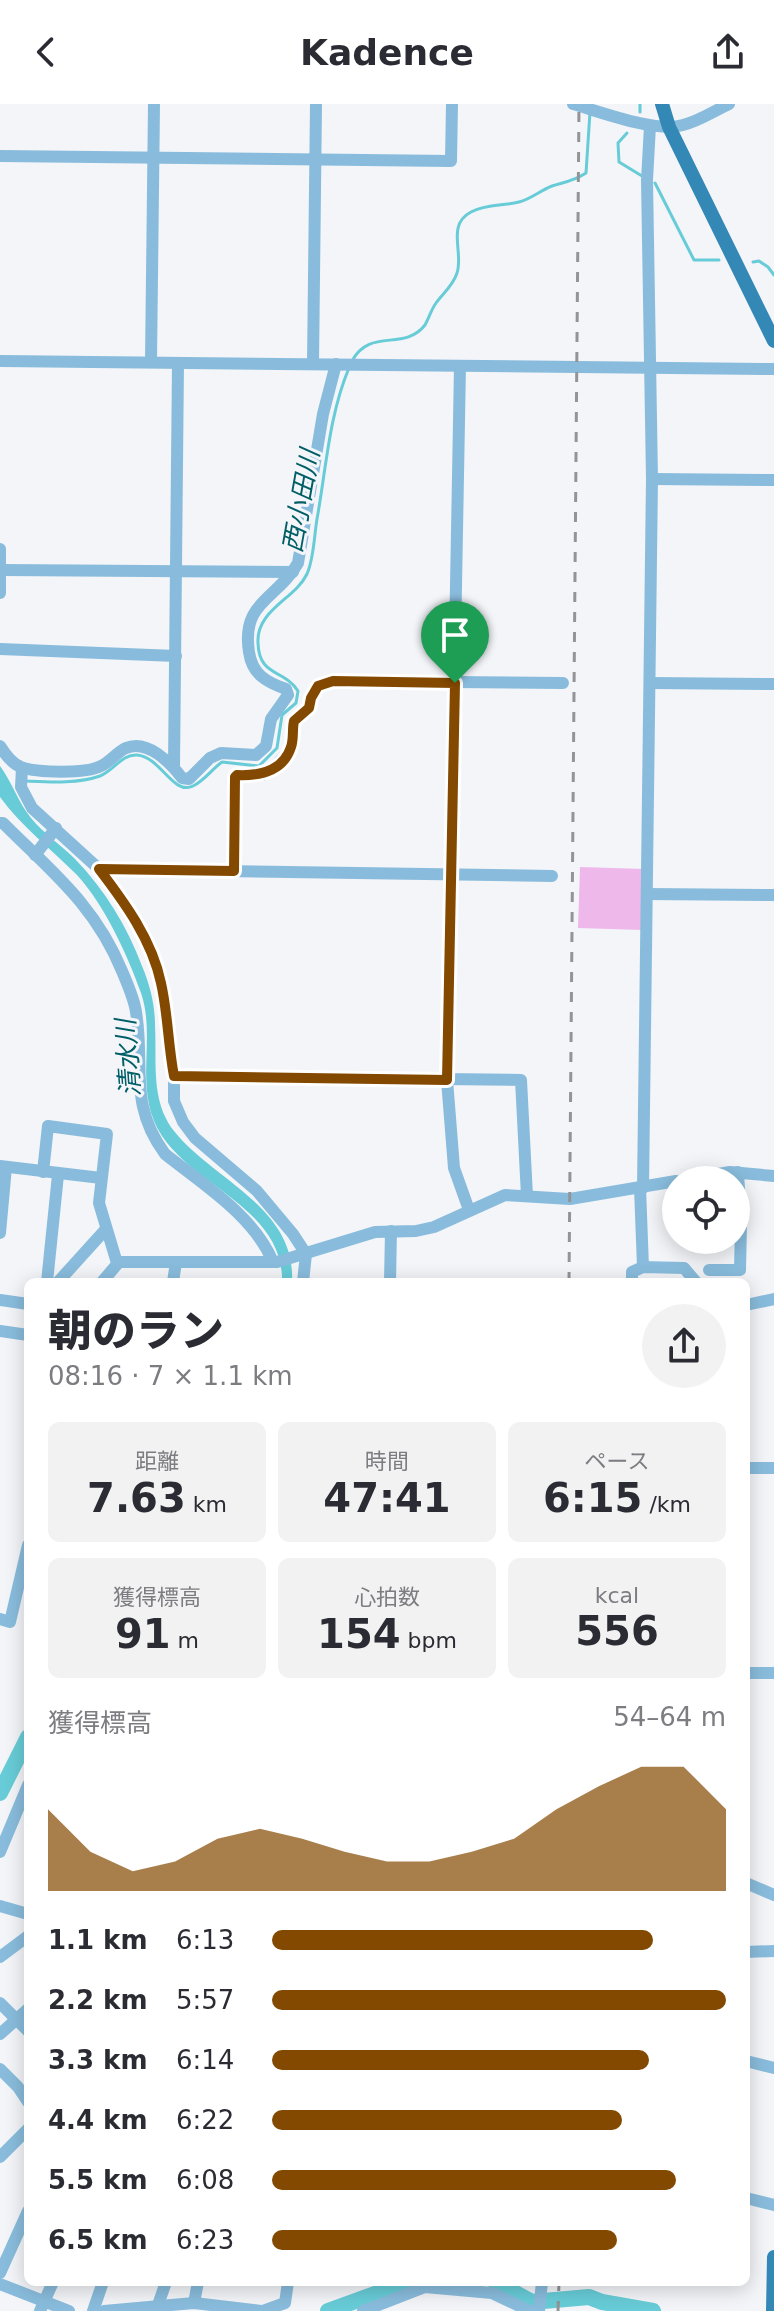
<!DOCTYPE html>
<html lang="ja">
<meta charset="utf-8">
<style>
body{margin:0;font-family:"DejaVu Sans","Noto Sans JP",sans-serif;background:#f2f2f3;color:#2b2b33;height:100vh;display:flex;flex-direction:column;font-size:30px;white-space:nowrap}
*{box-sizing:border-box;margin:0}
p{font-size:26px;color:#7c7c81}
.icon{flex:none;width:44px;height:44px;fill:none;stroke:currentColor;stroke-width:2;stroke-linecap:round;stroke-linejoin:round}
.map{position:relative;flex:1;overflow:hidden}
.side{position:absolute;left:24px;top:1174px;width:726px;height:1008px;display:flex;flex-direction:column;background:#fff;border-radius:12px;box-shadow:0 4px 20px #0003}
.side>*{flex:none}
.controls{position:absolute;left:662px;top:1062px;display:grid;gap:16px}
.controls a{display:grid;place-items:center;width:88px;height:88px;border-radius:50%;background:#fff;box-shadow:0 4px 20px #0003;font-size:40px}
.pin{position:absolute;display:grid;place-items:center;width:68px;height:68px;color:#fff;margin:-82px -34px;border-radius:50% 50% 50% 0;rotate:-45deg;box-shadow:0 0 8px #0007}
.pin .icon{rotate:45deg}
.round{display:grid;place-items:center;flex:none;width:84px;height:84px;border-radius:42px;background:#f2f2f3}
.summary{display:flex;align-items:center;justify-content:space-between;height:136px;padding:0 24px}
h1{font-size:44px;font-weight:800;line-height:60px}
.figures{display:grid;grid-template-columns:repeat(3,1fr);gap:12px;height:136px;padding:8px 24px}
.figures div{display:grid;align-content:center;border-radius:12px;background:#f2f2f3;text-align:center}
.figures b{font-size:40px;font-weight:800}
.figures small{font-size:22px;font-weight:400}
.figures p{font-size:22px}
.chart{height:224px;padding:16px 24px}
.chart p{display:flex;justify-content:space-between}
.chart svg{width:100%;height:144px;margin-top:8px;fill:#844900;opacity:.7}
ul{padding:0 24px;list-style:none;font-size:26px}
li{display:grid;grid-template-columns:128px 96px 1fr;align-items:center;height:60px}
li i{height:20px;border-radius:10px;background:#844900}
header{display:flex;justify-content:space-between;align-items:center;height:104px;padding:0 24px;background:#fff;font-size:36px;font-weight:800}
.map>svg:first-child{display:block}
.green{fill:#eeb8eb}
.water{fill:#67ccd7}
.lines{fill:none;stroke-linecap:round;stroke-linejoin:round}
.stream{stroke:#67ccd7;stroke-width:3}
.river{stroke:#67ccd7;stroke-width:16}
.minor{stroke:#89bcdc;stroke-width:12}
.major{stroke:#3388b6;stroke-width:14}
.rail{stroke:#939497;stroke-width:3;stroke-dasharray:10 10;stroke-linecap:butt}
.route-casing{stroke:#fff;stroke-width:16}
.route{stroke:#844900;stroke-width:10}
.labels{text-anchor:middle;stroke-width:6;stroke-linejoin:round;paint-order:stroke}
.water-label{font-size:26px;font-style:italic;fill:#005e66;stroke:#f3f5f9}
</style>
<header><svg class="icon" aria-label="back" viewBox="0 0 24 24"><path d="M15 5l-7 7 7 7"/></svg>Kadence<svg class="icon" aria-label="share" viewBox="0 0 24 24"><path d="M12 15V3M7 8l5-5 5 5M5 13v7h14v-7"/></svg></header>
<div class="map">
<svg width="774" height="2207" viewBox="0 0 774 2207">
<rect width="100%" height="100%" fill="#f3f5f9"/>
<polygon class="green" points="580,763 645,765 642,826 578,824"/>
<path class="water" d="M0,662C12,678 18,698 31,714C43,729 61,741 75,755C105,786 127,822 142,862C150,881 155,901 155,921C157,957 150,996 174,1027C214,1077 296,1103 292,1178H282C284,1106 196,1083 162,1032C132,987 157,935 141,889C128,852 104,800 77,771C51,745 22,723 0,693Z"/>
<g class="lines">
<g class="stream">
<polyline points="640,0 640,8"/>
<polyline points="627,29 618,39 619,58 642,72"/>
<polyline points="655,79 694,156 719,156"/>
<polyline points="753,158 759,157 768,163 774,171"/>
<path d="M352,257C370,223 404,248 425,221C429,214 431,206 436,199C443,189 453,182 457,169C464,149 446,121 471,108C486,100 503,102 519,98C531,95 541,86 552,82C565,78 574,77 586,69L590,8"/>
<path d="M25,677C49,678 77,680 100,672C114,666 122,650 137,651C161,653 173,692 193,682C204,677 212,665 222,658L259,662L277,644L282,611L296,599L298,587C284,565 259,573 258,539C256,506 295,495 307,470C314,454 314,433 317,415C326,366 329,311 349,264"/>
</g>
<g class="river">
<polyline points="0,1689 28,1633"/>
<polyline points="458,2178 472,2178"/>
<polyline points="495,2178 532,2198 589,2193 602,2198 653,2207"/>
<polyline points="328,2207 408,2178"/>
</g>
<g class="minor">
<path d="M573,0C601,8 656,29 683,21C699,17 714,7 729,0"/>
<polyline points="0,52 451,57 452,0"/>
<polyline points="0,257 774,265"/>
<polyline points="151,258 154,0"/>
<polyline points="313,260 316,0"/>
<polyline points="460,262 447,976 454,1064 469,1106"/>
<polyline points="652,375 774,376"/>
<polyline points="0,445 0,489"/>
<polyline points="2,466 293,468"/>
<polyline points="0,545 176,552"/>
<polyline points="650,579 774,580"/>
<path d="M0,642C5,650 12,660 21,663C37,669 86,670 101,662C110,658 117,648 126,644C147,635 170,658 182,674L189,675L210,654L221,649L256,651L266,642L271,615L288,591L286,585C266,578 252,570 249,548C241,497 277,496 298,459L323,310L336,260"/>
<polyline points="174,663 178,259"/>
<polyline points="22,664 21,683 32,704 99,765 126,801 147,839 161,875 174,972 174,997 183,1018 195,1034 257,1087 293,1130 306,1150 303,1178"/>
<path d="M0,719H3C52,768 95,801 122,867C127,879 134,894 136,908C145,962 128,1000 165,1050C204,1081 254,1112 273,1158"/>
<polyline points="35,751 56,724"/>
<polyline points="99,765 552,772"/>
<polyline points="234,767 235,673 237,671 263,671 276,661 290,646 294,617 309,604 311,594 318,582 333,577 563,579"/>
<polyline points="647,790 774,791"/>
<polyline points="174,972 521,976 527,1092"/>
<polyline points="0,1062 101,1074"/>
<polyline points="43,1068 48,1022 107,1030 99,1099 117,1159"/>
<polyline points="684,1076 730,1068 774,1072"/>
<polyline points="640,1084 643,1163"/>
<polyline points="643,1084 652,375 647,76 650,22"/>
<polyline points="0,1129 6,1063"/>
<polyline points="709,1166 740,1166 741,1120 738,1068"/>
<polyline points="47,1178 58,1071"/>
<polyline points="58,1178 106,1125"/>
<polyline points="102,1178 119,1158 277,1158 375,1128 416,1127 434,1123 505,1091 570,1095 676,1077"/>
<polyline points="173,1178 176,1158"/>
<polyline points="390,1178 391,1127"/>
<polyline points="632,1178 632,1168 643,1163 684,1164 696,1178"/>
<polyline points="0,1196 28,1200"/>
<polyline points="746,1201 774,1195"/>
<polyline points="0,1227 28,1231"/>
<polyline points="746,1364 774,1364"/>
<polyline points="0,1515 10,1518 28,1441"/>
<polyline points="746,1569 774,1569"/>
<polyline points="0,1748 28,1681"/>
<polyline points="746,1779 774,1791"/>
<polyline points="0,1802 28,1810"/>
<polyline points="746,1848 774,1847"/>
<polyline points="0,1853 28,1832"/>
<polyline points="0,1899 28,1927"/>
<polyline points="0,1930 28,1905"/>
<polyline points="746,1957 774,1964"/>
<polyline points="0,1965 18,1983 28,1998"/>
<polyline points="0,2053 28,2025"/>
<polyline points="746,2094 774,2101"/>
<polyline points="0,2169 28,2107"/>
<polyline points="0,2180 69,2207"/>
<polyline points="194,2199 198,2178"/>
<polyline points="158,2201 166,2178"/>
<polyline points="40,2207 53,2178"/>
<polyline points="93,2207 103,2178"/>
<polyline points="104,2207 194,2199 261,2207"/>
<polyline points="263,2207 285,2199 288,2178"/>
<polyline points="363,2207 425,2183 492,2189 530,2207"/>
<polyline points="539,2207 542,2178"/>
</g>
<g class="major">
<polyline points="662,0 669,23 774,237"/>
<polyline points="773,2207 774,2153"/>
</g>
<g class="rail">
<polyline points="569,1178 579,0"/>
<polyline points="558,2207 559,2178"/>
</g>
</g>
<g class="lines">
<g class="route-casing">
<path id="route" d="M333,577L455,579L447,976L174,972C168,941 168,910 161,879C152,836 125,799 99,765L234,767L235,673L237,671C259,672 283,668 291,643C294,635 292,625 294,617L309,604L311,594L318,582Z"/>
</g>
<use href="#route" class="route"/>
</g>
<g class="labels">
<g class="water-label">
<text transform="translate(301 397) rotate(-80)" y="9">西小田川</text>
<text transform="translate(128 954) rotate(-94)" y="9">清水川</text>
</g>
</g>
</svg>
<div class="controls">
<a><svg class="icon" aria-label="locate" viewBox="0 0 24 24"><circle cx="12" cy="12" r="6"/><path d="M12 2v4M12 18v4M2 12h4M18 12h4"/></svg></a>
</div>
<div class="pin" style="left:455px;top:579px;background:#1e9e55"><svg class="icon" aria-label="arrive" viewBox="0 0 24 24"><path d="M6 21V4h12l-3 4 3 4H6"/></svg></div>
<section class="side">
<div class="summary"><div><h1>朝のラン</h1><p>08:16 · 7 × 1.1 km</p></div><a class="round"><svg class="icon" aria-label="share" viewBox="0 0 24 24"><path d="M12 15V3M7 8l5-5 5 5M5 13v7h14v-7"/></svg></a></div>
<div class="figures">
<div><p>距離</p><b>7.63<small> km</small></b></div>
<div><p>時間</p><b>47:41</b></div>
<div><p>ペース</p><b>6:15<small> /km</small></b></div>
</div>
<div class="figures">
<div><p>獲得標高</p><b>91<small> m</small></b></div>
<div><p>心拍数</p><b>154<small> bpm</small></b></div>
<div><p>kcal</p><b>556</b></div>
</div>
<div class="chart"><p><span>獲得標高</span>54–64 m</p>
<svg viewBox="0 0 160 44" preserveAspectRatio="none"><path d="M0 44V19L10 32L20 38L30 35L40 28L50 25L60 28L70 32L80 35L90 35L100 32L110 28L120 19L130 12L140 6L150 6L160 19V44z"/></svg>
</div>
<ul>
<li><b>1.1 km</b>6:13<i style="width:84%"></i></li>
<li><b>2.2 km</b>5:57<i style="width:100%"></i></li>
<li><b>3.3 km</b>6:14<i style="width:83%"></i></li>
<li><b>4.4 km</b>6:22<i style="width:77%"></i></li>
<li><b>5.5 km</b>6:08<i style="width:89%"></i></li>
<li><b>6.5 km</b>6:23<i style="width:76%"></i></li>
</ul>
</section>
</div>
